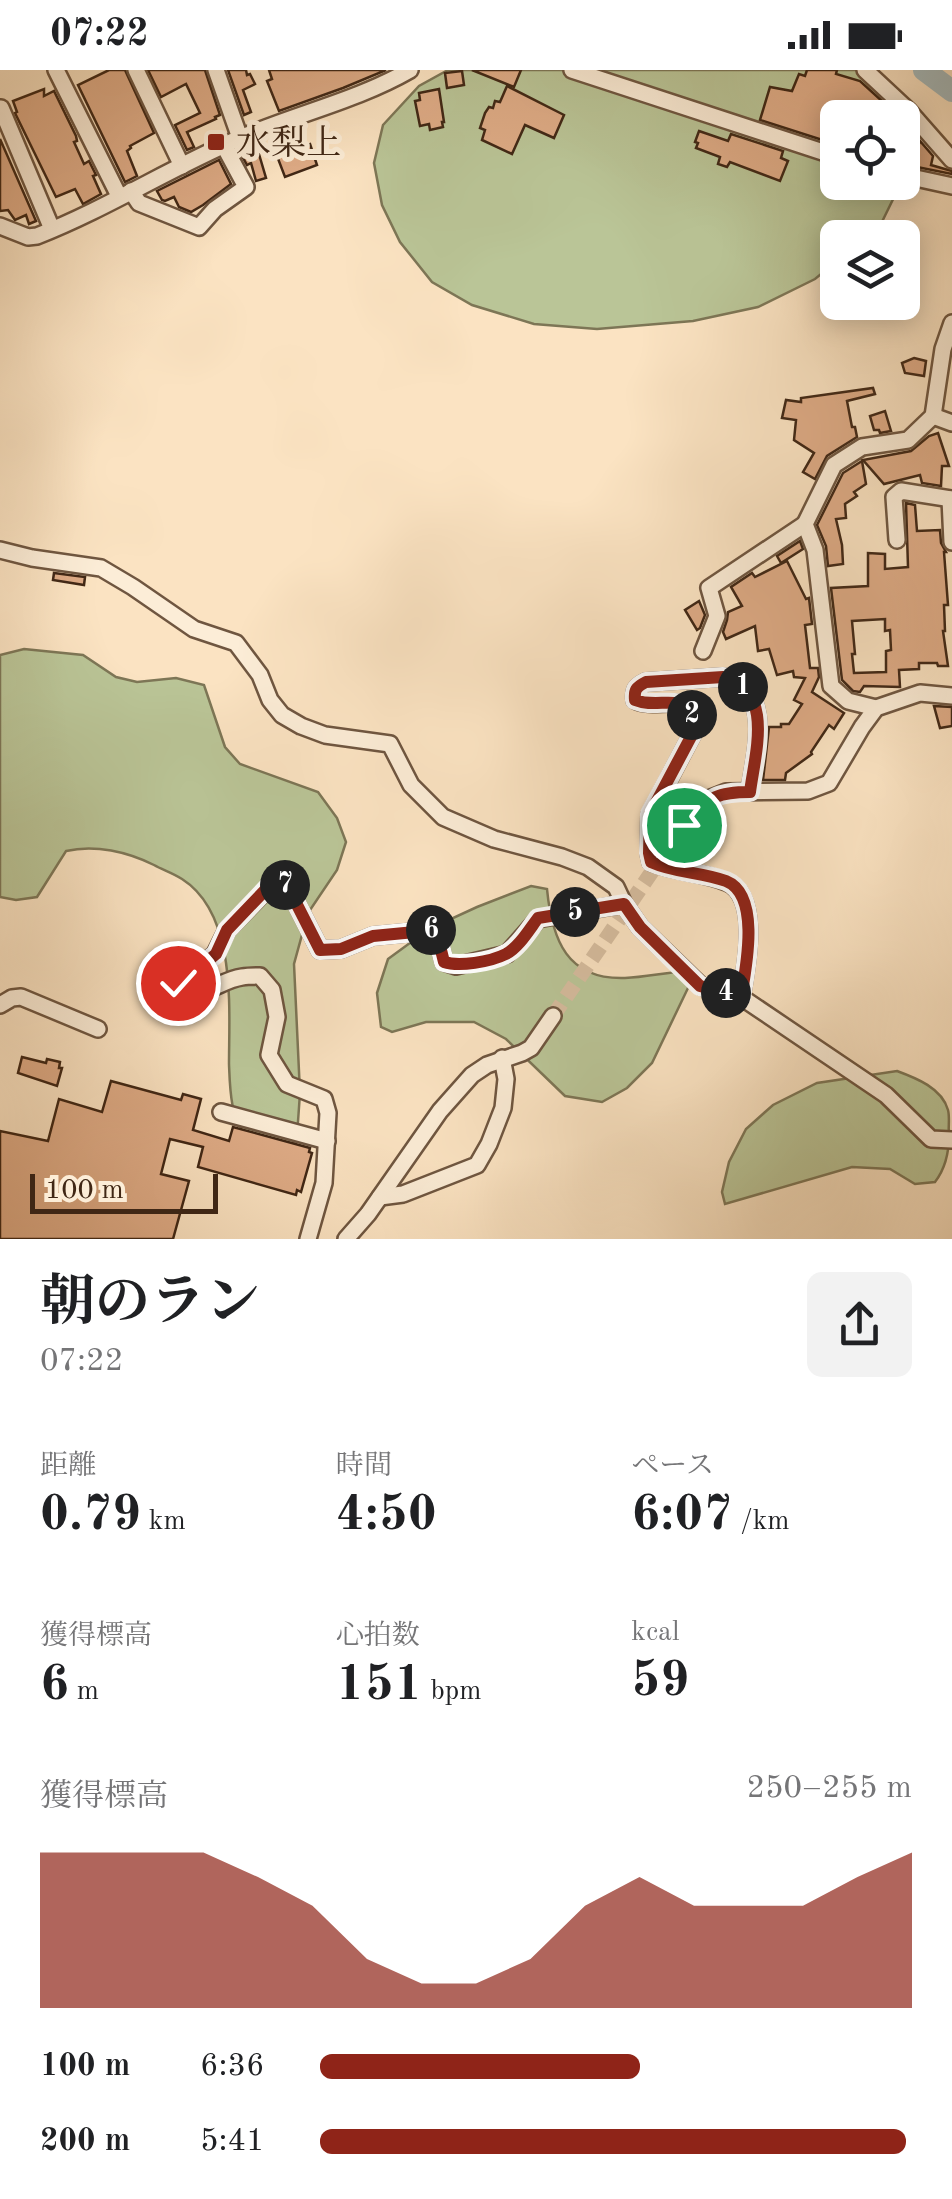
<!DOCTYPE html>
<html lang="ja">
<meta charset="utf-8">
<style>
body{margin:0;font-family:"Old Standard TT","Noto Serif JP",serif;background:#f2f2f2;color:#202124;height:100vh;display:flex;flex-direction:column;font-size:38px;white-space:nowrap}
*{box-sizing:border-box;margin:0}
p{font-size:32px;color:#757577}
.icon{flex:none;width:55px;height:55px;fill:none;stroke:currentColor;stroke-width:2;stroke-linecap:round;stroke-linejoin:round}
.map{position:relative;height:1169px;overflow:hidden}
.details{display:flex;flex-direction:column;background:#fff;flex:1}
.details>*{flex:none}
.tools{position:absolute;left:820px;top:30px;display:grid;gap:20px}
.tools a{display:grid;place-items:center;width:100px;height:100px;border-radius:15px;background:#fff;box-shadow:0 5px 25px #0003;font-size:50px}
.scale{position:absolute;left:30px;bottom:25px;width:188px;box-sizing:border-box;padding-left:10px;border:5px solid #402715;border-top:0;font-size:28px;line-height:35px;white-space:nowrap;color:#402715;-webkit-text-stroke:8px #fcedd7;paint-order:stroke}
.pin{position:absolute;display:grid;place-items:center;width:85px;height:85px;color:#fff;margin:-42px;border:5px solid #fff;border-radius:50%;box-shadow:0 2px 10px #0007}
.km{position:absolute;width:50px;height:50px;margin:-25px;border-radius:50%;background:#222;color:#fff;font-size:28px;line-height:50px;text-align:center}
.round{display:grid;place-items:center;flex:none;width:105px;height:105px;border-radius:15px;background:#f2f2f2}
.headline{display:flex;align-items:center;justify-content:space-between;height:170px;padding:0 40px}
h1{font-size:55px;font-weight:700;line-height:75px}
.metrics{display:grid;grid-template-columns:repeat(3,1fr);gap:15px;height:170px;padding:10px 40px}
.metrics div{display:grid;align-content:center}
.metrics b{font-size:50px;font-weight:700}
.metrics small{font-size:28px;font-weight:400}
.metrics p{font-size:28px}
.chart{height:280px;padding:20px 40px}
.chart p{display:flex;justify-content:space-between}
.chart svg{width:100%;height:180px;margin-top:10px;fill:#8f2418;opacity:.7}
ul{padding:0 40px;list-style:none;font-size:32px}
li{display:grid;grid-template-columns:160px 120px 1fr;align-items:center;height:75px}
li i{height:25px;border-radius:12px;background:#8f2418}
.status{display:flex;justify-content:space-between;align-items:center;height:70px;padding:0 50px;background:#fff;direction:ltr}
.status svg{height:28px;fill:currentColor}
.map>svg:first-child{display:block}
.green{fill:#bac597;stroke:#7d7656;stroke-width:2.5}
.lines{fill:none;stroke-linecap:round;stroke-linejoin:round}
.river{stroke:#a5bbbe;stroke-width:22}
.building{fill:#deab86;stroke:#402715;stroke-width:2.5;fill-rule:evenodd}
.minor-tunnel{stroke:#d6bd9f;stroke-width:15;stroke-dasharray:15 8;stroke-linecap:butt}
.minor-casing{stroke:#6f5640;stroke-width:20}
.minor{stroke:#fcedd7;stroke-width:15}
.route-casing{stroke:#fff;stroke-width:20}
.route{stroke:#8f2418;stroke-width:12}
.poi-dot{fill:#8f2418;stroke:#fcedd7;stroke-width:4}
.labels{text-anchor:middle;stroke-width:10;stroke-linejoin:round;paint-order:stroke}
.poi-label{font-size:35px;fill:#402715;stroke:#fcedd7;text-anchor:start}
</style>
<div class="status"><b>07:22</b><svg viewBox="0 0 49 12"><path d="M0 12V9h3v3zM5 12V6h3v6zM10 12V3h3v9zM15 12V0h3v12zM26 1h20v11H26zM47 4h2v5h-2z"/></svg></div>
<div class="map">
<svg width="952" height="1169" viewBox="0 0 952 1169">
<rect width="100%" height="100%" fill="#fbe3c2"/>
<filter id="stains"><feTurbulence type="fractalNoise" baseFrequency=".002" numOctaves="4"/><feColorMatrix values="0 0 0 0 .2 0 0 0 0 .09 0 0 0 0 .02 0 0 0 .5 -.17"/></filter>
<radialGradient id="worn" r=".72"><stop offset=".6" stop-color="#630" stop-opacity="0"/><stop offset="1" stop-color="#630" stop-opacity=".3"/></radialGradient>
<g class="green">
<polygon points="448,0 856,0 893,34 896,47 838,48 838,112 900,112 900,115 878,160 868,167 838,168 837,191 815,209 758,237 693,251 597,259 534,254 472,235 432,212 400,172 382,135 374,93 383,55 419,16"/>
<path d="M24,579L83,585L116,607L137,612L176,608L204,615L225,677L240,694L318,722L337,748L346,772L337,800L308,843L294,894L300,1023L297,1066L289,1085C277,1080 255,1076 247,1067C230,1047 230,1019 229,994C229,938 237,844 182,809C173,803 163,800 154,795C128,782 95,774 66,781L37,827L16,830L0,827V585Z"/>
<path d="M531,816L547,819C552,870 567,910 625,908C647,907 667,902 689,901L688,918L652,993L627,1018L602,1032L565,1026L506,969L474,952H426L392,962L381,957L377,923L388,889L429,859L477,837Z"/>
<path d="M897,1001C916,1008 942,1018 948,1040C950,1047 948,1058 949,1065C949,1081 945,1099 935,1112L915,1114L890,1099L852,1097L725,1134L722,1122L729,1092L746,1059L773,1035L817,1013Z"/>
</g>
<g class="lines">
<polyline class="river" points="924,0 952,21"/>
</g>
<g class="building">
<polygon points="109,0 125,0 154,63 130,76 131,78 127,81 137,106 125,112 78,15"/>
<polygon points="148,0 205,0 220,45 215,47 216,49 187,62 194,77 187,80 175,55 200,43 186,14 161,27"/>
<polygon points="228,0 246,0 247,5 250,4 255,14 243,20 251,42 244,45"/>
<polygon points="269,0 386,0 343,18 279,41 267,11 272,9"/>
<polygon points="472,0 521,0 514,17"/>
<polygon points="807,0 837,0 836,4 860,11 894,42 892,48 838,48 838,75 760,50 770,17 792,21 799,4 805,6"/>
<polygon points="462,1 464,15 447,18 445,3"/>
<polygon points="507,16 564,45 554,68 525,55 512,84 482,70 485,60 480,58 485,43 489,37 493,38 495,31 500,32"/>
<polygon points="44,19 44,26 54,21 76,66 77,71 74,72 84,94 89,91 96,105 93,106 101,124 83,134 75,119 56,127 15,43 17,42 13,31"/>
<polygon points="439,19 444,52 442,52 443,57 430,60 429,54 420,56 415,31 420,30 419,23"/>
<polygon points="699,61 728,71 731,64 783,81 781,88 788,91 780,111 730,92 727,97 718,94 720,87 696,78 698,73 695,72"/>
<polygon points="0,69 36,151 29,154 26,145 15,150 8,140 0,141"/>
<polygon points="920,71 933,86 931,95 952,101 952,104 902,94 902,82 915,85"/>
<polygon points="256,74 266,108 256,111 251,93 247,95 242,86 242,80"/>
<polygon points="310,74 317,95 285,107 277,86"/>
<polygon points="219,90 231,114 203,135 191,142 179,137 174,127 165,131 162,130 157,121"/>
<polygon points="914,288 926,291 924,306 905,303 902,293"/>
<polygon points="873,318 875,324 847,331 852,357 855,357 857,367 827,386 815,409 803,402 814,383 794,370 796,350 782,348 786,330 801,332 801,328"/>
<polygon points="885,341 891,361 880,363 879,360 874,360 870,346"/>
<polygon points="938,363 949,396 942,396 941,416 922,413 920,405 884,414 863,390 911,381 929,366"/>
<polygon points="862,391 866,414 854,422 857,426 845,434 846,448 836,449 842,475 843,494 828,496 826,476 817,455 843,403"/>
<path d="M906,433L915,435L917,461L940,460L941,473L946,482H944L948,535H944L945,561H943L948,596H938L937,593H919V599L899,600L900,617L864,616L860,622L853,621L842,610L831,518L868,516V483L885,484V499L908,497ZM885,549V561L890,560L891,580L886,581V602L854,603L852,584H855L852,551Z"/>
<polygon points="800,471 803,479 781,493 777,486"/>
<polygon points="787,491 806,529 809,528 812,554 805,555 807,572 810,598 818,598 819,607 812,622 844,643 834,659 829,655 811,682 812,684 786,703 785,710 763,710 769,657 781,657 781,654 789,654 802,634 794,630 805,608 794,607 793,601 777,605 769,579 758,581 755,556 726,569 723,562 727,550 728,542 742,536 731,517 752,503 755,507"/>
<polygon points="54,503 85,507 84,515 53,510"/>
<polygon points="699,531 705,545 700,558 697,560 685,540"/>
<polygon points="934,636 952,637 952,656 940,658"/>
<polygon points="22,987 46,993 47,989 60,992 59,998 62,998 57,1016 18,1003"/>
<polygon points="111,1011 181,1030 183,1024 201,1029 193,1060 229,1071 233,1057 310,1078 309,1082 312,1083 301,1122 297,1120 296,1125 198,1097 203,1077 170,1069 161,1104 189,1111 173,1169 0,1169 0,1061 48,1071 59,1029 102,1042"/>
</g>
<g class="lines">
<polyline class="minor-tunnel" points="553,946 684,755"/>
<g class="minor-casing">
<g id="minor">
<polyline points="56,0 119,126"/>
<polyline points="136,0 182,96"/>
<polyline points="216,0 240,68"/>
<polyline points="572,0 838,87"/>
<polyline points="865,0 909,41 952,90"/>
<polyline points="1,38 52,159"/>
<polyline points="902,105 952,116"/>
<polyline points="131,121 139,133 199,157 215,139 246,117 224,76"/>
<path d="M0,156L28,167L37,166C106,139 170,98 238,69C295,44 356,31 410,0"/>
<polyline points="933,346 952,353"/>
<polyline points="950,429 952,472"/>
<polyline points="897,470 894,427 901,421 952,429"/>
<polyline points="0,480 32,488 101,498 133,517 194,559 236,573 260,605 270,630 282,645 301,656 325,665 390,674 411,715 443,747 494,769 562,787 588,797 616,817 624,834 640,857 701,916 741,927 886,1025 931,1069 952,1070"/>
<polyline points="703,581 717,546 709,518 805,454"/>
<polyline points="876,638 848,631 831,616 815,480 805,454 834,395 862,377 908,370 933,346 943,279 952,253"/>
<polyline points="684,755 711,728 726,722 808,721 829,713 862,657 876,638 920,623 952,626"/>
<path d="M741,927C746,898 761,825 726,812C702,802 675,802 651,792L649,783L650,745L693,663L694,649L687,635C670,629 651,638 635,630C634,620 636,617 646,612L723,607C775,620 755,683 750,722"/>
<polyline points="0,935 12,928 21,927 98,959"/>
<polyline points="221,1042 327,1071"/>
<polyline points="380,1127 403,1124 477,1095 489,1074 503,1038 506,1009 502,988"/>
<path d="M308,1169L324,1113L328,1043L324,1029L287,1014L269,985L277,947L272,920L260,906C254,906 248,906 242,907C216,911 205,932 178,913L179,897L204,894L215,884L227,860L271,815L283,813L289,819L320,880L341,879L373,866L436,860L444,892L456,896L507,884L538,849L624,834"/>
<polyline points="346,1169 368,1144 440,1041 472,1005 487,995 522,983 531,978 553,946"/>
</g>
</g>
<use href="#minor" class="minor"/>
</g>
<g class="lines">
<g class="route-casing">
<path id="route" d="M178,913L179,896L204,894L216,884L227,860L270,815L283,813L289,819L320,880L341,879L373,866L436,860L444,892C459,897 490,892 506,884C519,877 529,860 538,848L624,834L640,857L700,916L741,927C746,898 761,825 726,811C702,802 675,803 651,792L649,783L650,744L693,663L694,649L687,635C670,629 652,637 635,630C634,620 636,617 646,612L723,607C775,620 755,683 750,722C712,722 710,729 684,755"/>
</g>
<use href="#route" class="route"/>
</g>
<rect class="poi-dot" x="206" y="62" width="20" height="20" rx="5"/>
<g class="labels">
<g class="poi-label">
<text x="236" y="84">水梨上</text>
</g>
</g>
<rect width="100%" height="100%" filter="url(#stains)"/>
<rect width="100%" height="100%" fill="url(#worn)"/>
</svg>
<div class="tools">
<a><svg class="icon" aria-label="locate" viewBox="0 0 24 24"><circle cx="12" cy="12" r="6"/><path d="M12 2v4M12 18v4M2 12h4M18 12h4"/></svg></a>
<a><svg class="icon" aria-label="layers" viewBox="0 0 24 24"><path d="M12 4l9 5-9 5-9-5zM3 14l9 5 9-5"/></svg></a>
</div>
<div class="scale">100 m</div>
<div class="pin" style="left:684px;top:755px;background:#1e9e55"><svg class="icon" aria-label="arrive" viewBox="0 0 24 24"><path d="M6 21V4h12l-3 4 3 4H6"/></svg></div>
<div class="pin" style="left:178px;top:913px;background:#d93025"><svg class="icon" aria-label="check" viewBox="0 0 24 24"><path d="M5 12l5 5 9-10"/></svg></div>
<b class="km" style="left:743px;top:617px">1</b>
<b class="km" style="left:692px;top:645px">2</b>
<b class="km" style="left:726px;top:923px">4</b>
<b class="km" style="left:575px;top:842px">5</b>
<b class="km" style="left:431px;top:860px">6</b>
<b class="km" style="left:285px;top:815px">7</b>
</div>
<section class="details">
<div class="headline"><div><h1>朝のラン</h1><p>07:22</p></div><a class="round"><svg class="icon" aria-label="share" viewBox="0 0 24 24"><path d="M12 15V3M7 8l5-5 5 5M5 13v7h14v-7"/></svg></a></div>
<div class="metrics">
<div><p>距離</p><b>0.79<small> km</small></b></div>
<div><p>時間</p><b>4:50</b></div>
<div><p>ペース</p><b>6:07<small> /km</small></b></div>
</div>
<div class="metrics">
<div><p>獲得標高</p><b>6<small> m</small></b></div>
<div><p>心拍数</p><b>151<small> bpm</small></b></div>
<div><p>kcal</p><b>59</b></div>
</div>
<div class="chart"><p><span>獲得標高</span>250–255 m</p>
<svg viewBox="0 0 160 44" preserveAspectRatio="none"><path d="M0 44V6L10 6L20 6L30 6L40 12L50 19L60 32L70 38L80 38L90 32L100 19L110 12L120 19L130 19L140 19L150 12L160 6V44z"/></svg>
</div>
<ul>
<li><b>100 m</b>6:36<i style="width:54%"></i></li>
<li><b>200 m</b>5:41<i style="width:99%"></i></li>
</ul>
</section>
